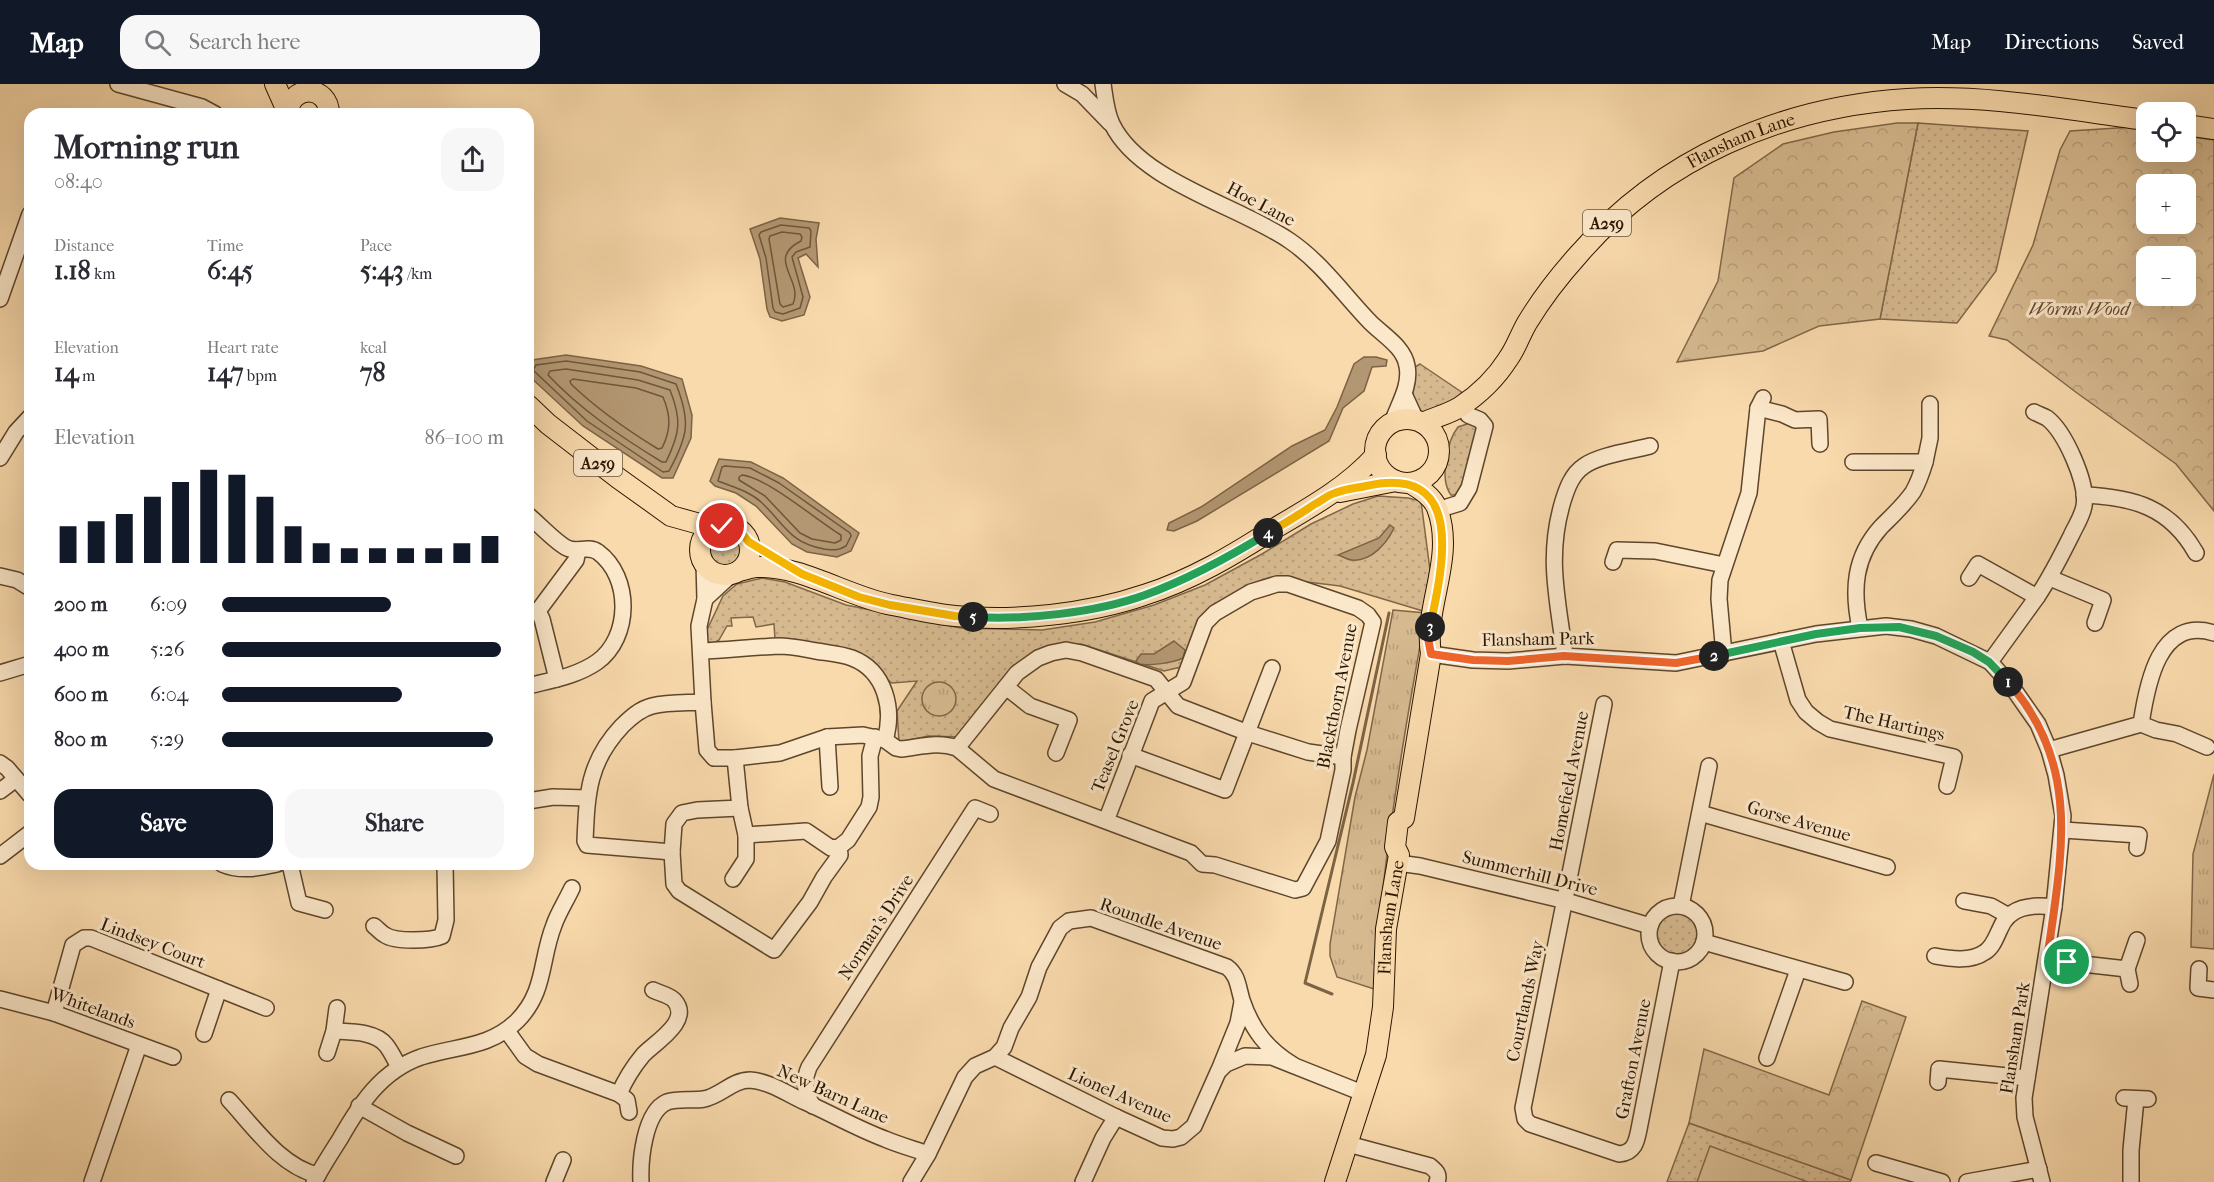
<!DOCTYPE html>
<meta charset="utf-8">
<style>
body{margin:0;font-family:"IM FELL French Canon",serif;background:#f7f7f7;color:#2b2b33;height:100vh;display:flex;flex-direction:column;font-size:22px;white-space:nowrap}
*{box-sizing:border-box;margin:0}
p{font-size:20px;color:#7c7c81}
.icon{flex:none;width:33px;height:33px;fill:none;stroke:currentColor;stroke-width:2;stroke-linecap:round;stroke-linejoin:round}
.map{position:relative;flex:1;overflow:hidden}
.sheet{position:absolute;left:24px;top:24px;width:510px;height:762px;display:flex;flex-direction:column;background:#fff;border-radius:18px;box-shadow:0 6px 24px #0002}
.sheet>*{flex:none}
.controls{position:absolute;left:2136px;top:18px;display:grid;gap:12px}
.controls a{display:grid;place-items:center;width:60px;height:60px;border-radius:12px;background:#fff;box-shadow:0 6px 24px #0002;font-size:30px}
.pin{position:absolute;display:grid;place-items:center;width:51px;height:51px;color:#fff;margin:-26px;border:3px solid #fff;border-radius:50%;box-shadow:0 2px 6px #0007}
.km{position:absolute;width:30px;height:30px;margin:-15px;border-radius:50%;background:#222;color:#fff;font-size:16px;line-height:30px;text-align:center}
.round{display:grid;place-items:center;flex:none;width:63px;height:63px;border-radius:18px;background:#f7f7f7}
.head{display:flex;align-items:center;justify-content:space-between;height:102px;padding:0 30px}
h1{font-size:33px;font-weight:700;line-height:45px}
.metrics{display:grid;grid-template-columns:repeat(3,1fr);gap:9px;height:102px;padding:6px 30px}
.metrics div{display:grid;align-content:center}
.metrics b{font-size:26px;font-weight:700}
.metrics small{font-size:16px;font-weight:400}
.metrics p{font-size:16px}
.chart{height:168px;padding:12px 30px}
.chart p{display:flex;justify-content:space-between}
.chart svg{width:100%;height:108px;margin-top:6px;stroke:#111827;stroke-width:6}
.cta{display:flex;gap:12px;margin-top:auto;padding:12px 30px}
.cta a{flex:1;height:69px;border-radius:18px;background:#111827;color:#fff;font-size:24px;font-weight:700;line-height:69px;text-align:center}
.cta a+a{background:#f7f7f7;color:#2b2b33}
ul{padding:0 30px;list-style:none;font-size:20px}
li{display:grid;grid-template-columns:96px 72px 1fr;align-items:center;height:45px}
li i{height:15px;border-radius:8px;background:#111827}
header{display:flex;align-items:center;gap:36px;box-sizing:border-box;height:84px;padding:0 30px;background:#111827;color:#fff}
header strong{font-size:28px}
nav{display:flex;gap:33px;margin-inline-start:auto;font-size:21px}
.search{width:420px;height:54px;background:#f7f7f7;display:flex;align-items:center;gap:15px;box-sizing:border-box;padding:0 21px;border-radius:18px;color:#7c7c81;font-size:22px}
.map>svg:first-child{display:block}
.grass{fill:url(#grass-dots);stroke:#806748;stroke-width:1.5}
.forest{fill:url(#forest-crowns);stroke:#806748;stroke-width:1.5;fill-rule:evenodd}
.park{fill:url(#park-tufts);stroke:#806748;stroke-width:1.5}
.garden{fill:#d6b98f;stroke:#806748;stroke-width:1.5}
.water{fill:#b39772;stroke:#7c6344;stroke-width:1.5}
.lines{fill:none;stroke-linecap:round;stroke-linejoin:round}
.shore{stroke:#6e5639;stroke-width:1.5}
.stream{stroke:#7c6344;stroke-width:3}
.minor-casing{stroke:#5e462b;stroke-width:18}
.major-casing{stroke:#2a1500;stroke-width:22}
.minor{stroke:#fbe7c9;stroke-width:15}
.major{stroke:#f9daac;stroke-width:20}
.split-1-casing{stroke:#fff;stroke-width:12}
.split-2-casing{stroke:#fff;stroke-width:12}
.split-3-casing{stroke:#fff;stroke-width:12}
.split-4-casing{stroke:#fff;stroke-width:12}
.split-5-casing{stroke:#fff;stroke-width:12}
.split-6-casing{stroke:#fff;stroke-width:12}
.split-1{stroke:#f0652b;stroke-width:8}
.split-2{stroke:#22a559;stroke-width:8}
.split-3{stroke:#f0652b;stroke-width:8}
.split-4{stroke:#f5b400;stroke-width:8}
.split-5{stroke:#22a559;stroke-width:8}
.split-6{stroke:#f5b400;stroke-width:8}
.labels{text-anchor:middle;stroke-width:6;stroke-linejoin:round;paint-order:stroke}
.shield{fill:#fbe7c9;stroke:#69543c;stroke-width:1.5}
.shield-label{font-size:16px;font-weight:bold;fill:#2a1500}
.street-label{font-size:18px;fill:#2a1500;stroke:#fbe7c9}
.park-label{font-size:18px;font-style:italic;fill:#5e462b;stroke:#fbe7c9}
</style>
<header>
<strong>Map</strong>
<div class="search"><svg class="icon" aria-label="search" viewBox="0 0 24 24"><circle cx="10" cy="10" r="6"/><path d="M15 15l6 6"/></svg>Search here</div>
<nav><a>Map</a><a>Directions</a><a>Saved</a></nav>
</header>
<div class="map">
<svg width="2214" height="1098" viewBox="0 0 2214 1098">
<defs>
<pattern id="grass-dots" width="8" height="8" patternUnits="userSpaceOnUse" patternTransform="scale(1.5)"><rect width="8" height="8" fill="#d6b98f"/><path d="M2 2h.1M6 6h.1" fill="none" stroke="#b89e7a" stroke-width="1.8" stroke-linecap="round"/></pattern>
<pattern id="forest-crowns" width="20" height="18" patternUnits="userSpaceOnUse" patternTransform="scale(1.5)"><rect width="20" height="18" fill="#d6b98f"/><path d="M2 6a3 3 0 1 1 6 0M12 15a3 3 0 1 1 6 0" fill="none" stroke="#b89e7a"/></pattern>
<pattern id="park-tufts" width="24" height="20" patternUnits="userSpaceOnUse" patternTransform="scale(1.5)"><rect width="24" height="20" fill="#d6b98f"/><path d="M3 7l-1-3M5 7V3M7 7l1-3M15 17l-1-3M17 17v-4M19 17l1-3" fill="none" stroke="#b89e7a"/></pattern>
</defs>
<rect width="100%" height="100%" fill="#f9daac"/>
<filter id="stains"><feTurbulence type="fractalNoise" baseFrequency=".00333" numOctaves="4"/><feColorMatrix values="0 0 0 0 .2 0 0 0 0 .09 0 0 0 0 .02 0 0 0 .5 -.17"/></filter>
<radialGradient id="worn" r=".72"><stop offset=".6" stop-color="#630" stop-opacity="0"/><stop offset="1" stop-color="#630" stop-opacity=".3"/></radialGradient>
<g class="grass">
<polygon points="1918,39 2028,47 1996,187 1957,239 1880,235"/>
<polygon points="1420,280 1466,311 1424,329 1419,327 1411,307 1415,283"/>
<path d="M1470,339L1479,345L1459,411H1451C1439,395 1447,357 1458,343Z"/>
<polygon points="1378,412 1408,414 1421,417 1430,486 1423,527 1340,502 1291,496 1239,506 1210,524 1200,540 1181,583 1164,587 1081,560 1047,563 1019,582 1014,581 960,653 929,652 899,658 897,627 917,597 892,599 881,591 775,555 774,540 756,543 753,533 731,534 732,542 727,542 719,556 714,559 707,558 707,546 723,512 737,500 762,494 785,498 846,521 961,544 1042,546 1095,538 1154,521 1205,501 1262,470 1311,440 1353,420"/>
<circle cx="726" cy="465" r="18"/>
<circle cx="1677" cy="850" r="24"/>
<polygon points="1689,1039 1851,1096 1850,1098 1667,1098"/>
</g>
<g class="forest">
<polygon points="1897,39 1918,39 1880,235 1819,242 1763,267 1677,278 1718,197 1734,94 1783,60 1834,48"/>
<path d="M2133,43L2146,46V68H2186V52L2214,56V427L2176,380L2077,309L2007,256L1989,252L2033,161L2060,66L2070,47ZM2146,100H2186V140H2146ZM2146,172H2186V212H2146Z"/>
<polygon points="1862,917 1906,933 1851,1096 1689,1039 1704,965 1829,1011"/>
</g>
<g class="park">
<path d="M1393,526L1426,529C1403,654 1382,779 1374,905L1337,893L1330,872V860L1355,713L1367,666Z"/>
<circle cx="939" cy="615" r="17"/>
<polygon points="2214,690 2214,865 2191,863 2193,770"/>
</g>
<polygon class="garden" points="1710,1062 1808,1098 1697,1098"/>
<g class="water">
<polygon points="780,134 819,139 816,155 818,183 806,170 798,174 810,213 804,231 782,237 770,233 767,225 760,175 750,145"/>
<polygon points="566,271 641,282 682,295 692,331 691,354 673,394 662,394 583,342 528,291 528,281 532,276"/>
<polygon points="1364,273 1376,273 1387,276 1386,282 1372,283 1364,307 1343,324 1329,357 1197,437 1174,447 1167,446 1169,439 1201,423 1292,362 1325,346 1337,323 1354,280"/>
<polygon points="719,375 751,378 783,394 859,449 851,467 837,473 807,468 792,460 756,422 736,409 715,402 710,397"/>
<path d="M1390,441L1394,444C1387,459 1371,478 1352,476C1348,476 1342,472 1338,471L1379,454Z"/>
<path d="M1174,557L1185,566L1183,574C1173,579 1150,582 1139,580L1136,577L1141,570H1154Z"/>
</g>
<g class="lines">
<g class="shore">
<polygon points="781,141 809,144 811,147 810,163 796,168 792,173 803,213 800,224 783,230 775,228 773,224 766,174 759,151 761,148"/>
<path d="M782,148L800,150L802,153L801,157C765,175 804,196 793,220L783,223L780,220L769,155L770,152Z"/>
<path d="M566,277L640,288L676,300C691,338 688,352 669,387L663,388L587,337L533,286L536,281Z"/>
<path d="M566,285L638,296L670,306C682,336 680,349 666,378H662C621,353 581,326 548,291L550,287Z"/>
<path d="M573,295L636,304L663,313C671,332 671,346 662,364L658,365C627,346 597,325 571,300L570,297Z"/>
<path d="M725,382L750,384L779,399L850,449L851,452L846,462C838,467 833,466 824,465C789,459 784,439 761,418C749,407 733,403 718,397L722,383Z"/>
<path d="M742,391C768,394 816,436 841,451V456L835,459L812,455L800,449L765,412L739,396V393Z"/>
</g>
<polyline class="stream" points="1332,910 1305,899 1353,699 1389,529"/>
<g class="minor-casing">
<g id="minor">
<polyline points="118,0 202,23 215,30"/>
<polyline points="1065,0 1082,10 1110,39"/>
<path d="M1103,0C1105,13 1106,28 1112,40C1140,98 1240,122 1290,157C1321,178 1344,211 1370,238C1384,252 1404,263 1407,282C1411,302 1398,321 1392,339"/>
<polyline points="0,215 30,130"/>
<polyline points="1404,310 1416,336"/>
<polyline points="1758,324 1782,330 1795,336 1819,335 1820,360"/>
<path d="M2034,328C2038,330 2043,332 2047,334C2065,348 2088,399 2084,422C2082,433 2075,443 2071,452C2060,474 2050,494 2037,513"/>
<polyline points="0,374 16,348 30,333"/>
<path d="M1853,378H1925C1922,388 1918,399 1913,408C1904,421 1892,432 1881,443C1854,473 1852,506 1860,544"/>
<polyline points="1925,378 1930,354 1930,320"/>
<path d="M2084,411C2133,413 2170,423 2196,469"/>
<polyline points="1447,423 1460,419 1469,404 1485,342 1480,336 1468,331"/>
<path d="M528,431C539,440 555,458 567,464C577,469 588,461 598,468C632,493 631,554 597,578C577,592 552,596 528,602"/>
<polyline points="1613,478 1617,466 1655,467 1724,481"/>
<path d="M704,479L705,515L699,542L703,618L707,666L714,674H735L780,669L827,653L863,651L885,656L896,664L901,665C920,663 938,657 957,664L994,695L1191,769L1202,780L1215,781L1295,806L1303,804L1328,757L1343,686V673L1348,646L1373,538L1368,531L1358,524L1288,500H1277L1251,508L1215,529L1205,539L1183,598L1152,617L1106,737"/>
<polyline points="0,492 17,496 30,504"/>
<polyline points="1969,494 1978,480 2037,513 1990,578"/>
<polyline points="2050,494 2103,516 2095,539"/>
<polyline points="705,515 732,490"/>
<polyline points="1781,557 1798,616 1806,628 1818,638 1830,645 1954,673 1947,702"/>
<path d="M701,567C727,566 753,563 779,562C792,562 804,565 816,567C828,569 841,570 852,574C886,587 894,626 885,656"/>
<polyline points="1431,570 1473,576 1508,577 1565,572 1676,579 1816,550 1886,542 1911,545 1936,552 1990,578 2010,600 2038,640 2049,666 2056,691 2063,732 2054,823 2024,1014 2025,1033 2042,1098"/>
<polyline points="1724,570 1719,515 1720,496 1749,409 1758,324 1763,314"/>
<path d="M1565,572C1558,516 1546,473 1563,417C1567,404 1572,390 1584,382C1599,371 1631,367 1650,362"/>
<polyline points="0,589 30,580"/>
<polyline points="557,595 542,535 538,527 576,476 578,466"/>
<polyline points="1006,603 1030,622 1069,636 1056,669"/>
<path d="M703,618C686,619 668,618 652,622C640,625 631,633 622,642C588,678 587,710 585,757L587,761L672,768L674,800L679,807L774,866L810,818L824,793L840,771L839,763"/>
<path d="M1604,620L1523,1024L1525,1035L1530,1040L1619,1070C1636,1069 1637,1055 1640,1040L1672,877"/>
<polyline points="2141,640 2156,646 2177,650 2207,663"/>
<polyline points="827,653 830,703"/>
<polyline points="957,664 1017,589 1038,574 1051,569 1066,566 1082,569 1156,595 1178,622 1248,649 1308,668 1343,673"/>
<path d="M2049,666L2141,640C2147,600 2159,532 2214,549"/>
<polyline points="1130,671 1225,706 1272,584"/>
<polyline points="0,679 7,684 30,711"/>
<polyline points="0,707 16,695"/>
<polyline points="528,717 553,713 587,714"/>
<polyline points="740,724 746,751 806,747 831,764 839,763 848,756 869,723 871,713 870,672 875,653"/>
<polyline points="1700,729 1887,783"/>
<polyline points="2063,746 2139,751 2137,764"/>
<polyline points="672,768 674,740 682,729 697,726 740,724 735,674"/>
<polyline points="0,772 30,749"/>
<polyline points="1398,779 1420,782 1566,817 1650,842"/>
<path d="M222,780C241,788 258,784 277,780"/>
<polyline points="290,780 299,819 325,826"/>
<polyline points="733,795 746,775 746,751"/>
<polyline points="1964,817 1991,822 2007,831"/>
<polyline points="1681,822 1709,682"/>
<circle cx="1677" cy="850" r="28"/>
<path d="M374,842C378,845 381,849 385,851C395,858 431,857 442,852L446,836L445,780"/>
<polyline points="1704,858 1845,898"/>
<path d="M1935,872C1951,875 1971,878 1985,868C1993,863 1996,853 2000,845C2009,822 2032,820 2054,823"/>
<polyline points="2047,876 2127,885 2130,900"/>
<polyline points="2127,885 2137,856"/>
<polyline points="2199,885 2198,904 2214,906"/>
<polyline points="0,915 54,929 173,973"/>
<polyline points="54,929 73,861 84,854 91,854 266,924"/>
<path d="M334,947C350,948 375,947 386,961C391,967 395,976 399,983"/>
<polyline points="507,947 525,972 538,980 619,1010 627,1016 629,1028"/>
<polyline points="204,950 219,905"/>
<polyline points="327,969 334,947 337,924"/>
<polyline points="995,973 1116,1033 1162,1054 1173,1055 1181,1053 1194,1042 1218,988 1226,980 1245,972 1272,973 1365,1010"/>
<polyline points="1767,974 1798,886"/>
<polyline points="1219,986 1238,939 1242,918"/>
<polyline points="1938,998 1939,985 2027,994"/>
<path d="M619,1010C625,996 633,983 643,971C654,959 693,937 674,916C669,911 659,909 653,906"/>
<polyline points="2124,1014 2148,1015"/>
<path d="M229,1016C254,1043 281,1083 318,1091"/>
<polyline points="359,1022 407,1049 456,1072"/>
<path d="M813,1022C805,1010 803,997 809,983L975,724L990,730"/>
<path d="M1348,1060L1430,1082C1436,1087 1440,1090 1437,1098"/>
<polyline points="1876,1079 1942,1098"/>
<polyline points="92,1098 139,961"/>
<path d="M314,1098C322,1083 331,1069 340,1055C360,1020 381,987 421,973C455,962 490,964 517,937C546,908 540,876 554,841C558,829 566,817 572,804"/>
<polyline points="554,1098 563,1076"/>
<path d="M641,1098C640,1077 644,1028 667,1018C678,1014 692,1017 704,1015C721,1012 732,996 750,996C769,997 789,1011 805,1018C832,1030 858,1045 885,1055C899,1061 914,1065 928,1070"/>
<path d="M911,1098L928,1070L965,993L975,982L995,973L1004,963L1011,944L1029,913L1039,883L1060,844L1069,837L1091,834L1227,883C1238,891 1238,903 1242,916C1252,946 1267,965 1293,981"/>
<polyline points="1083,1098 1103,1054 1116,1033"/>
<polyline points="1967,1098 2039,1085"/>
<polyline points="2131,1098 2131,1066 2136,1015"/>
</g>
</g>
<g class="major-casing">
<g id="major">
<polyline points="275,0 287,27"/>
<path d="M288,30C289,0 329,0 329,30"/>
<polyline points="2186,41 2214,45"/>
<polyline points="528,321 548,340 618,394 671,432 714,444"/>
<circle cx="1407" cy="367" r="32"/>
<path id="s1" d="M1423,339C1435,333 1449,330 1460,323C1478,311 1496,294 1508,275C1516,264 1520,251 1527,239C1542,214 1560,191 1579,170C1662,74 1781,23 1907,15C1985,10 2069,26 2146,36"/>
<polyline points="1340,408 1396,397"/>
<circle cx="725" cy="466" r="25"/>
<path d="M739,487C745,486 751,483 757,483C802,481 848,513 892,521C913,525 934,530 955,532C1013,538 1089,530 1144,511C1192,496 1235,470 1277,443C1313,422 1348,402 1376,371"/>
<path id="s2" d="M1335,1098L1376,971L1383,923L1386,845L1399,771L1395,763L1398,738L1404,734L1431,570C1423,523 1456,474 1437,424C1432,412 1420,405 1410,399"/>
</g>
</g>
<use href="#minor" class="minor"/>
<use href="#major" class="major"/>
</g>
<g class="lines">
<g class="split-1-casing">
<path id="split-1" d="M2008,598C2083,682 2061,774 2047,876L2067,878"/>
</g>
<g class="split-2-casing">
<polyline id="split-2" points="1714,572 1816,550 1860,544 1899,543 1936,552 1973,568 1989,578 2008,598"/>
</g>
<g class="split-3-casing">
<polyline id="split-3" points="1430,543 1428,554 1431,570 1473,576 1508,577 1564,572 1676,579 1714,572"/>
</g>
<g class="split-4-casing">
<path id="split-4" d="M1268,449C1284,440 1300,430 1315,420C1321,417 1328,411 1335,409C1345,405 1356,404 1366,402C1467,379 1443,482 1430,543"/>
</g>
<g class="split-5-casing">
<path id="split-5" d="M973,533C1026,536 1095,529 1145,511C1189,495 1229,473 1268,449"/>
</g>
<g class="split-6-casing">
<polyline id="split-6" points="722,442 738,445 749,458 802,490 859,513 890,521 955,532 973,533"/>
</g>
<use href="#split-1" class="split-1"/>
<use href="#split-2" class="split-2"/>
<use href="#split-3" class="split-3"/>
<use href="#split-4" class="split-4"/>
<use href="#split-5" class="split-5"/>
<use href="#split-6" class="split-6"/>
</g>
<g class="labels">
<g class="shield">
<rect x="1583" y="126" width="48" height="26" rx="4.5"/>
<rect x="574" y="366" width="48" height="26" rx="4.5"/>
</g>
<g class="shield-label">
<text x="1607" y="145">A259</text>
<text x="598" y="385">A259</text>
</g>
<g class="street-label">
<text dy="6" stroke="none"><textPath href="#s1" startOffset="436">Flansham Lane</textPath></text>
<text transform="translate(1261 120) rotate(28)" y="6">Hoe Lane</text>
<text transform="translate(1538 555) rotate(-1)" y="6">Flansham Park</text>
<text transform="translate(1337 612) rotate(-79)" y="6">Blackthorn Avenue</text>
<text transform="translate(1894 639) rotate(13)" y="6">The Hartings</text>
<text transform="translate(1115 662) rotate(-68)" y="6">Teasel Grove</text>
<text transform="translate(1569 697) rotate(-79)" y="6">Homefield Avenue</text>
<text transform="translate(1799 737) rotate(16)" y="6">Gorse Avenue</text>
<text transform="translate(1530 789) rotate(14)" y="6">Summerhill Drive</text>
<text dy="6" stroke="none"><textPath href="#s2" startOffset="272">Flansham Lane</textPath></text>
<text transform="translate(1161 840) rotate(19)" y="6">Roundle Avenue</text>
<text transform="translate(876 843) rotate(-57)" y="6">Norman's Drive</text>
<text transform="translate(153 859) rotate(21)" y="6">Lindsey Court</text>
<text transform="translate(1525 917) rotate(-78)" y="6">Courtlands Way</text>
<text transform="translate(93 924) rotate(20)" y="6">Whitelands</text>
<text transform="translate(2015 954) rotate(-81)" y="6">Flansham Park</text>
<text transform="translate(1633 975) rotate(-79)" y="6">Grafton Avenue</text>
<text transform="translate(833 1010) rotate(24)" y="6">New Barn Lane</text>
<text transform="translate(1120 1011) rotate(24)" y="6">Lionel Avenue</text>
</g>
<g class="park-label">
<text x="2079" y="231">Worms Wood</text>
</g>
</g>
<rect width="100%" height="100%" filter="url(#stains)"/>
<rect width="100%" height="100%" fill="url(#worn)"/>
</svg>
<div class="controls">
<a><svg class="icon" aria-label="locate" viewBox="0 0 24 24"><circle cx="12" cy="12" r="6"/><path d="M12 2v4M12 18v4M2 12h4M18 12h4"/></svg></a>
<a>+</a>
<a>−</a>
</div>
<div class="pin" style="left:2067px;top:878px;background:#1e9e55"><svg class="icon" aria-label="arrive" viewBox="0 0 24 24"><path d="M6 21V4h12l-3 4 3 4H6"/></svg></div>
<div class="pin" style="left:722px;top:442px;background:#d93025"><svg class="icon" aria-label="check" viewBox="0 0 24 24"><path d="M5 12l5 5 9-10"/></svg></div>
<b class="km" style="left:2008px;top:598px">1</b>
<b class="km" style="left:1714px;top:572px">2</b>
<b class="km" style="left:1430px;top:543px">3</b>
<b class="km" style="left:1268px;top:449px">4</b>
<b class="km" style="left:973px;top:533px">5</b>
<section class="sheet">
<div class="head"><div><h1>Morning run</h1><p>08:40</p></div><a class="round"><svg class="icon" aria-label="share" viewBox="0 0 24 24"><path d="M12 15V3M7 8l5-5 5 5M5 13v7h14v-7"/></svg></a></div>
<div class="metrics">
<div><p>Distance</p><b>1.18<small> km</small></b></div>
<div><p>Time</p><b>6:45</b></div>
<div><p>Pace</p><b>5:43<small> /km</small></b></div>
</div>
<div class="metrics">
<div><p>Elevation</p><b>14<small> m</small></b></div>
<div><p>Heart rate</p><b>147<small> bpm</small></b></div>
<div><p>kcal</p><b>78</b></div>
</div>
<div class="chart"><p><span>Elevation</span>86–100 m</p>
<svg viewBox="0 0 160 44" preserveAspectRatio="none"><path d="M5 44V29M15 44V27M25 44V24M35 44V17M45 44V11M55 44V6M65 44V8M75 44V17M85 44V29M95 44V36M105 44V38M115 44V38M125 44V38M135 44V38M145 44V36M155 44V33"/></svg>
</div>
<ul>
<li><b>200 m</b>6:09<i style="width:60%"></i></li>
<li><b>400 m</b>5:26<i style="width:99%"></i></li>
<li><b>600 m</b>6:04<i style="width:64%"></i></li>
<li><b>800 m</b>5:29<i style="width:96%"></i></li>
</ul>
<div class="cta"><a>Save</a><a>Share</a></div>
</section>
</div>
